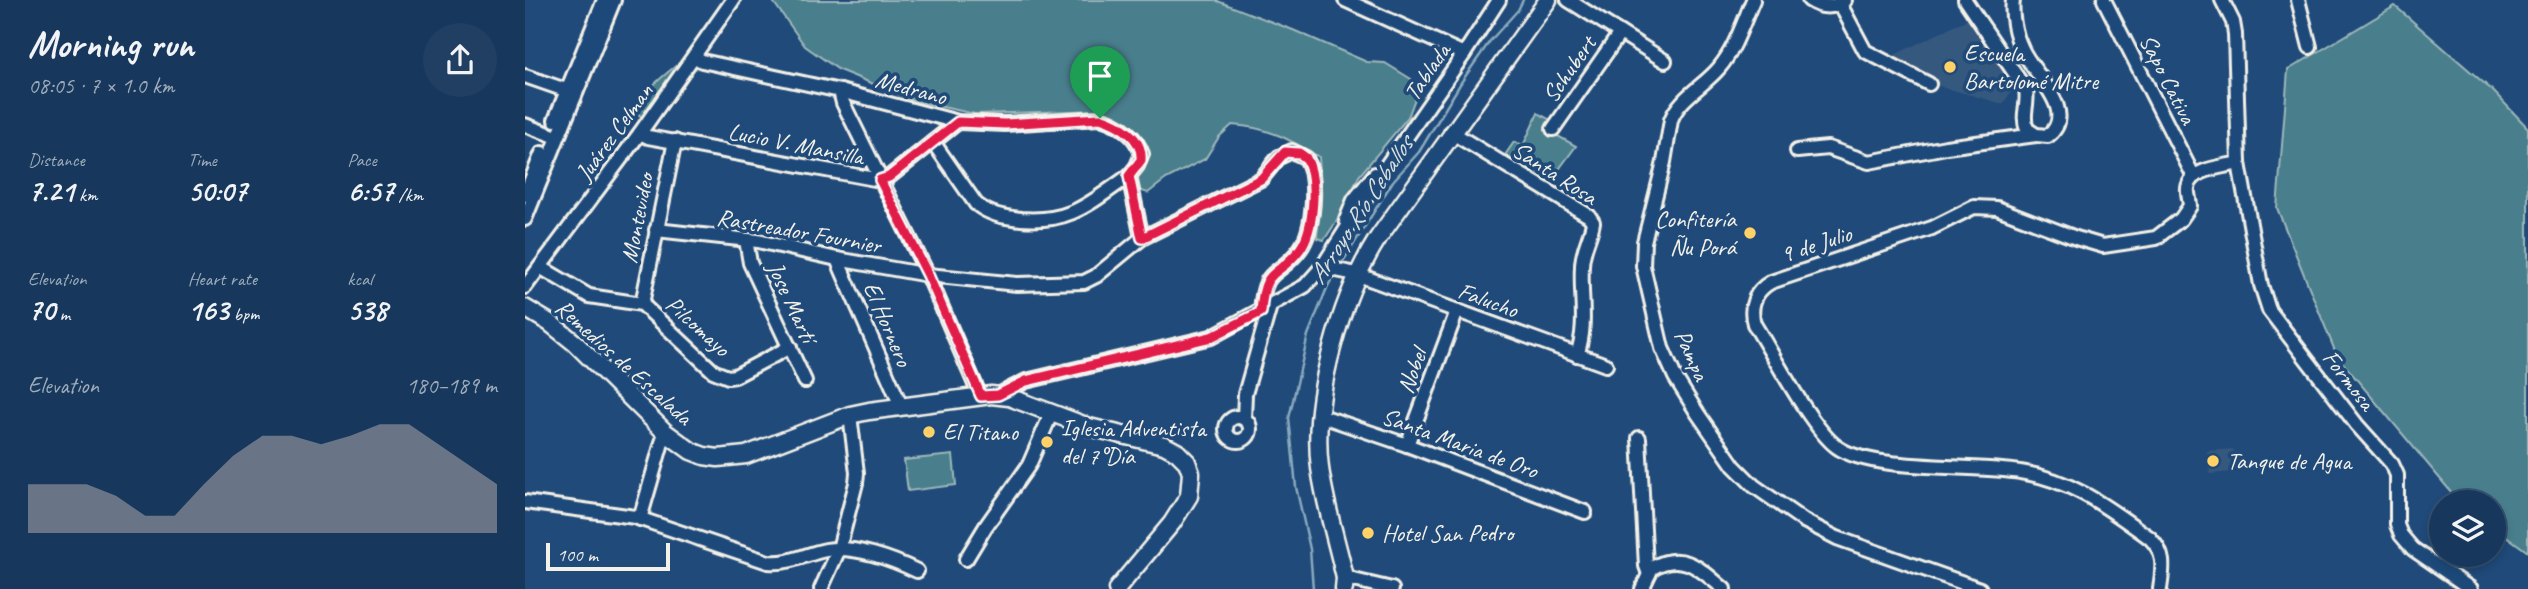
<!DOCTYPE html>
<meta charset="utf-8">
<style>
body{margin:0;font-family:Caveat,sans-serif;background:#203f62;color:#f1f3f6;height:100vh;display:flex;flex-direction:column;font-size:26px;white-space:nowrap}
*{box-sizing:border-box;margin:0}
p{font-size:23px;color:#9eacbb}
.icon{flex:none;width:38px;height:38px;fill:none;stroke:currentColor;stroke-width:2;stroke-linecap:round;stroke-linejoin:round}
.map{position:relative;flex:1;overflow:hidden}
.side{display:flex;flex-direction:column;background:#17385c;width:525px}
.side>*{flex:none}
.buttons{position:absolute;left:1904px;top:490px;display:grid;gap:14px}
.buttons a{display:grid;place-items:center;width:77px;height:77px;border-radius:50%;background:#17385c;box-shadow:0 4px 10px #0003,0 0 0 2px #365272;font-size:35px}
.scale{position:absolute;left:21px;bottom:18px;width:124px;box-sizing:border-box;padding-left:7px;border:4px solid #f4f1e8;border-top:0;font-size:19px;line-height:24px;white-space:nowrap;color:#f4f1e8;-webkit-text-stroke:5px #1f4a7a;paint-order:stroke}
.pin{position:absolute;display:grid;place-items:center;width:60px;height:60px;color:#fff;margin:-72px -30px;border-radius:50% 50% 50% 0;rotate:-45deg;box-shadow:0 0 7px #0007}
.pin .icon{rotate:45deg}
.round{display:grid;place-items:center;flex:none;width:74px;height:74px;border-radius:37px;background:#203f62}
.overview{display:flex;align-items:center;justify-content:space-between;height:119px;padding:0 28px}
h1{font-size:38px;font-weight:800;line-height:52px}
.stats{display:grid;grid-template-columns:repeat(3,1fr);gap:10px;height:119px;padding:7px 28px}
.stats div{display:grid;align-content:center}
.stats b{font-size:30px;font-weight:800}
.stats small{font-size:19px;font-weight:400}
.stats p{font-size:19px}
.chart{height:196px;padding:14px 28px}
.chart p{display:flex;justify-content:space-between}
.chart svg{width:100%;height:126px;margin-top:7px;fill:#8c9099;opacity:.7}
main{display:flex;flex:1;min-height:0}
.map>svg:first-child{display:block}
.built{fill:#36587e}
.green{fill:#497e8c;stroke:#9eb8ba;stroke-width:2}
.lines{fill:none;stroke-linecap:round;stroke-linejoin:round}
.stream{stroke:#8aaabd;stroke-width:2.5}
.minor-casing{stroke:#f4f1e8;stroke-width:18}
.major-casing{stroke:#f4f1e8;stroke-width:21}
.minor{stroke:#1f4a7a;stroke-width:12}
.major{stroke:#1f4a7a;stroke-width:16}
.route-casing{stroke:#fff;stroke-width:14}
.route{stroke:#e11d48;stroke-width:9}
.poi-dot{fill:#ffd166;stroke:#1f4a7a;stroke-width:2.5}
.labels{text-anchor:middle;stroke-width:7;stroke-linejoin:round;paint-order:stroke}
.poi-label{font-size:24px;fill:#f4f1e8;stroke:#1f4a7a;text-anchor:start}
.street-label{font-size:24px;fill:#f4f1e8;stroke:#1f4a7a}
.water-label{font-size:26px;font-style:italic;fill:#d9dfdd;stroke:#1f4a7a}
</style>
<main>
<section class="side">
<div class="overview"><div><h1>Morning run</h1><p>08:05 · 7 × 1.0 km</p></div><a class="round"><svg class="icon" aria-label="share" viewBox="0 0 24 24"><path d="M12 15V3M7 8l5-5 5 5M5 13v7h14v-7"/></svg></a></div>
<div class="stats">
<div><p>Distance</p><b>7.21<small> km</small></b></div>
<div><p>Time</p><b>50:07</b></div>
<div><p>Pace</p><b>6:57<small> /km</small></b></div>
</div>
<div class="stats">
<div><p>Elevation</p><b>70<small> m</small></b></div>
<div><p>Heart rate</p><b>163<small> bpm</small></b></div>
<div><p>kcal</p><b>538</b></div>
</div>
<div class="chart"><p><span>Elevation</span>180–189 m</p>
<svg viewBox="0 0 160 44" preserveAspectRatio="none"><path d="M0 44V27L10 27L20 27L30 31L40 38L50 38L60 27L70 17L80 10L90 10L100 13L110 10L120 6L130 6L140 13L150 20L160 27V44z"/></svg>
</div>
</section>
<div class="map">
<svg width="2003" height="589" viewBox="0 0 2003 589">
<rect width="100%" height="100%" fill="#1f4a7a"/>
<filter id="ink" filterUnits="userSpaceOnUse"><feTurbulence type="fractalNoise" baseFrequency=".0143" numOctaves="2"/><feDisplacementMap in="SourceGraphic" scale="14" xChannelSelector="R" yChannelSelector="G"/><feConvolveMatrix kernelMatrix="1 2 1 2 8 2 1 2 1" color-interpolation-filters="sRGB"/></filter>
<g filter="url(#ink)">
<g class="built">
<polygon points="1445,18 1490,86 1478,104 1417,87 1359,60"/>
<polygon points="1708,449 1718,471 1685,474 1682,451"/>
</g>
<g class="green">
<path d="M247,0H690L768,30L842,62L860,63L891,82V96L883,117L834,176L813,219L799,240L792,238L796,188L794,157C764,139 743,127 707,125L694,137L680,159L641,179L623,193L614,190L610,177L621,157L619,141L600,124L577,110L450,114L390,101L314,70L280,46Z"/>
<polygon points="1870,6 1968,91 2003,128 2003,552 1969,527 1969,502 1936,502 1932,499 1812,356 1752,208 1763,70"/>
<path d="M165,54L121,121L112,113C113,91 149,69 165,54Z"/>
<polygon points="1013,113 1027,121 1022,130 1051,146 1021,187 976,161 989,142 998,146"/>
<polygon points="428,455 431,485 383,491 379,460"/>
</g>
<g class="lines">
<g class="stream">
<polyline points="814,268 868,181 894,152 937,81 965,41 993,10 998,0"/>
<polyline points="788,589 785,549 771,487 764,418 783,335 802,288 810,273"/>
</g>
<g class="minor-casing">
<g id="minor">
<polyline points="820,0 939,54"/>
<polyline points="1043,0 1140,61"/>
<path d="M1228,0C1218,23 1210,49 1194,68C1179,86 1154,98 1146,120L1139,162L1119,242L1118,266L1137,348L1150,377L1173,414L1209,466L1229,486L1279,521L1312,538L1455,589"/>
<path d="M1284,0C1296,8 1308,9 1320,0"/>
<path d="M1440,0L1501,90C1504,104 1496,115 1502,129L1511,135L1523,136C1554,112 1508,74 1497,49C1490,35 1486,16 1488,0"/>
<polyline points="1579,0 1669,177"/>
<polyline points="1773,0 1785,47"/>
<polyline points="1315,4 1340,51 1404,84"/>
<path d="M170,57L177,61L315,91L433,122L480,124L575,118C595,124 610,134 617,154L612,166L604,176L617,238"/>
<polyline points="0,76 49,93"/>
<polyline points="315,91 318,103 403,275 455,396"/>
<polyline points="30,120 79,0"/>
<polyline points="0,125 32,137"/>
<polyline points="1028,129 1095,33"/>
<path d="M926,132L1064,216L1068,222C1066,237 1057,250 1057,266C1055,297 1063,324 1052,355"/>
<polyline points="115,133 123,137 355,180 364,177 433,122"/>
<path d="M408,142L451,204C465,215 478,217 496,219C546,223 565,203 604,176"/>
<polyline points="1272,151 1303,148 1344,162 1421,147 1511,135"/>
<polyline points="1714,163 1736,285 1744,310 1832,425 1867,464 1872,475 1872,525 1876,535 1888,549 1946,589"/>
<polyline points="0,195 17,153"/>
<polyline points="0,219 89,0"/>
<polyline points="821,220 829,200 850,174"/>
<path d="M131,230L233,241L312,259L403,275L492,284L559,282L571,276L617,238L736,179L754,157L767,151L781,158C793,178 789,230 775,249C753,279 739,264 736,312"/>
<polyline points="221,240 225,263 280,381"/>
<polyline points="312,259 376,406"/>
<polyline points="15,267 64,296 117,304 188,371 203,377 210,376 265,347"/>
<polyline points="797,267 831,274 1081,365"/>
<polyline points="0,287 115,133 208,0"/>
<polyline points="117,304 150,141"/>
<polyline points="473,395 501,381 686,337 780,286 797,267 862,165 939,54 974,0"/>
<polyline points="794,415 882,445 1060,512"/>
<circle cx="713" cy="429" r="12"/>
<polyline points="719,419 720,394 745,306"/>
<polyline points="1114,438 1121,566 1124,574"/>
<polyline points="882,445 932,311"/>
<path d="M0,502L110,517L243,562C266,564 280,554 301,550C329,545 367,559 392,571"/>
<polyline points="115,519 140,432"/>
<polyline points="441,559 461,526 504,465 526,414"/>
<polyline points="820,578 867,589"/>
<polyline points="296,589 314,549 331,483 332,473 325,415"/>
<path d="M1117,589L1127,568C1158,550 1175,569 1199,589"/>
<path d="M1635,589C1638,568 1641,554 1625,538C1583,508 1548,480 1495,472C1449,464 1346,472 1312,447C1286,428 1248,354 1229,324C1224,306 1230,291 1246,282L1407,228L1449,207L1472,208L1551,238L1578,246L1631,238L1656,219L1665,206C1665,201 1662,193 1663,188C1666,168 1699,167 1714,163L1710,34L1708,22L1697,0"/>
</g>
</g>
<g class="major-casing">
<g id="major">
<polyline points="0,308 25,323 50,343 140,432 166,451 179,456 193,458 221,455 325,415 344,411 466,395 484,397 564,427 639,445 652,452 662,462 666,473 664,496 647,523 592,589"/>
<path d="M819,589L820,578C812,542 800,505 795,468C786,399 816,296 853,238L1023,0"/>
</g>
</g>
<use href="#minor" class="minor"/>
<use href="#major" class="major"/>
</g>
</g>
<g class="lines" filter="url(#ink)">
<g class="route-casing">
<path id="route" d="M575,118C594,124 618,137 616,160L604,176L617,238L736,179L760,152L774,153L781,158C793,178 789,230 775,249C753,279 739,264 736,312L686,337L501,381L473,395L456,396L403,275L355,180L364,177L433,122L480,124Z"/>
</g>
<use href="#route" class="route"/>
</g>
<g class="poi-dot">
<circle cx="1425" cy="67" r="7"/>
<circle cx="1225" cy="233" r="7"/>
<circle cx="404" cy="432" r="7"/>
<circle cx="522" cy="442" r="7"/>
<circle cx="1688" cy="461" r="7"/>
<circle cx="843" cy="533" r="7"/>
</g>
<g class="labels">
<g class="poi-label">
<text x="1439" y="61">Escuela<tspan x="1439" dy="28">Bartolomé Mitre</tspan></text>
<text x="1211" y="227" text-anchor="end">Confitería<tspan x="1211" dy="28">Ñu Porá</tspan></text>
<text x="536" y="436">Iglesia Adventista<tspan x="536" dy="28">del 7°Día</tspan></text>
<text x="418" y="440">El Titano</text>
<text x="1702" y="469">Tanque de Agua</text>
<text x="857" y="541">Hotel San Pedro</text>
</g>
<g class="street-label">
<text transform="translate(1044 69) rotate(-55)" y="8">Schubert</text>
<text transform="translate(902 72) rotate(-56)" y="8">Tablada</text>
<text transform="translate(1643 79) rotate(63)" y="8">Sapo Cativa</text>
<text transform="translate(386 88) rotate(15)" y="8">Medrano</text>
<text transform="translate(89 132) rotate(-54)" y="8">Juárez Celman</text>
<text transform="translate(271 144) rotate(11)" y="8">Lucio V. Mansilla</text>
<text transform="translate(1030 173) rotate(33)" y="8">Santa Rosa</text>
<text transform="translate(112 218) rotate(-79)" y="8">Montevideo</text>
<text transform="translate(274 231) rotate(10)" y="8">Rastreador Fournier</text>
<text transform="translate(1291 244) rotate(-18)" y="8">9 de Julio</text>
<text transform="translate(963 300) rotate(20)" y="8">Falucho</text>
<text transform="translate(267 302) rotate(65)" y="8">Jose Martí</text>
<text transform="translate(363 324) rotate(67)" y="8">El Hornero</text>
<text transform="translate(173 326) rotate(42)" y="8">Pilcomayo</text>
<text transform="translate(1167 355) rotate(66)" y="8">Pampa</text>
<text transform="translate(99 362) rotate(42)" y="8">Remedios de Escalada</text>
<text transform="translate(887 371) rotate(-70)" y="8">Nobel</text>
<text transform="translate(1824 380) rotate(52)" y="8">Formosa</text>
<text transform="translate(935 443) rotate(20)" y="8">Santa Maria de Oro</text>
</g>
<g class="water-label">
<text transform="translate(835 210) rotate(-57)" y="9">Arroyo Río Ceballos</text>
</g>
</g>
</svg>
<div class="buttons">
<a><svg class="icon" aria-label="layers" viewBox="0 0 24 24"><path d="M12 4l9 5-9 5-9-5zM3 14l9 5 9-5"/></svg></a>
</div>
<div class="scale">100 m</div>
<div class="pin" style="left:575px;top:118px;background:#1e9e55"><svg class="icon" aria-label="arrive" viewBox="0 0 24 24"><path d="M6 21V4h12l-3 4 3 4H6"/></svg></div>
</div>
</main>
